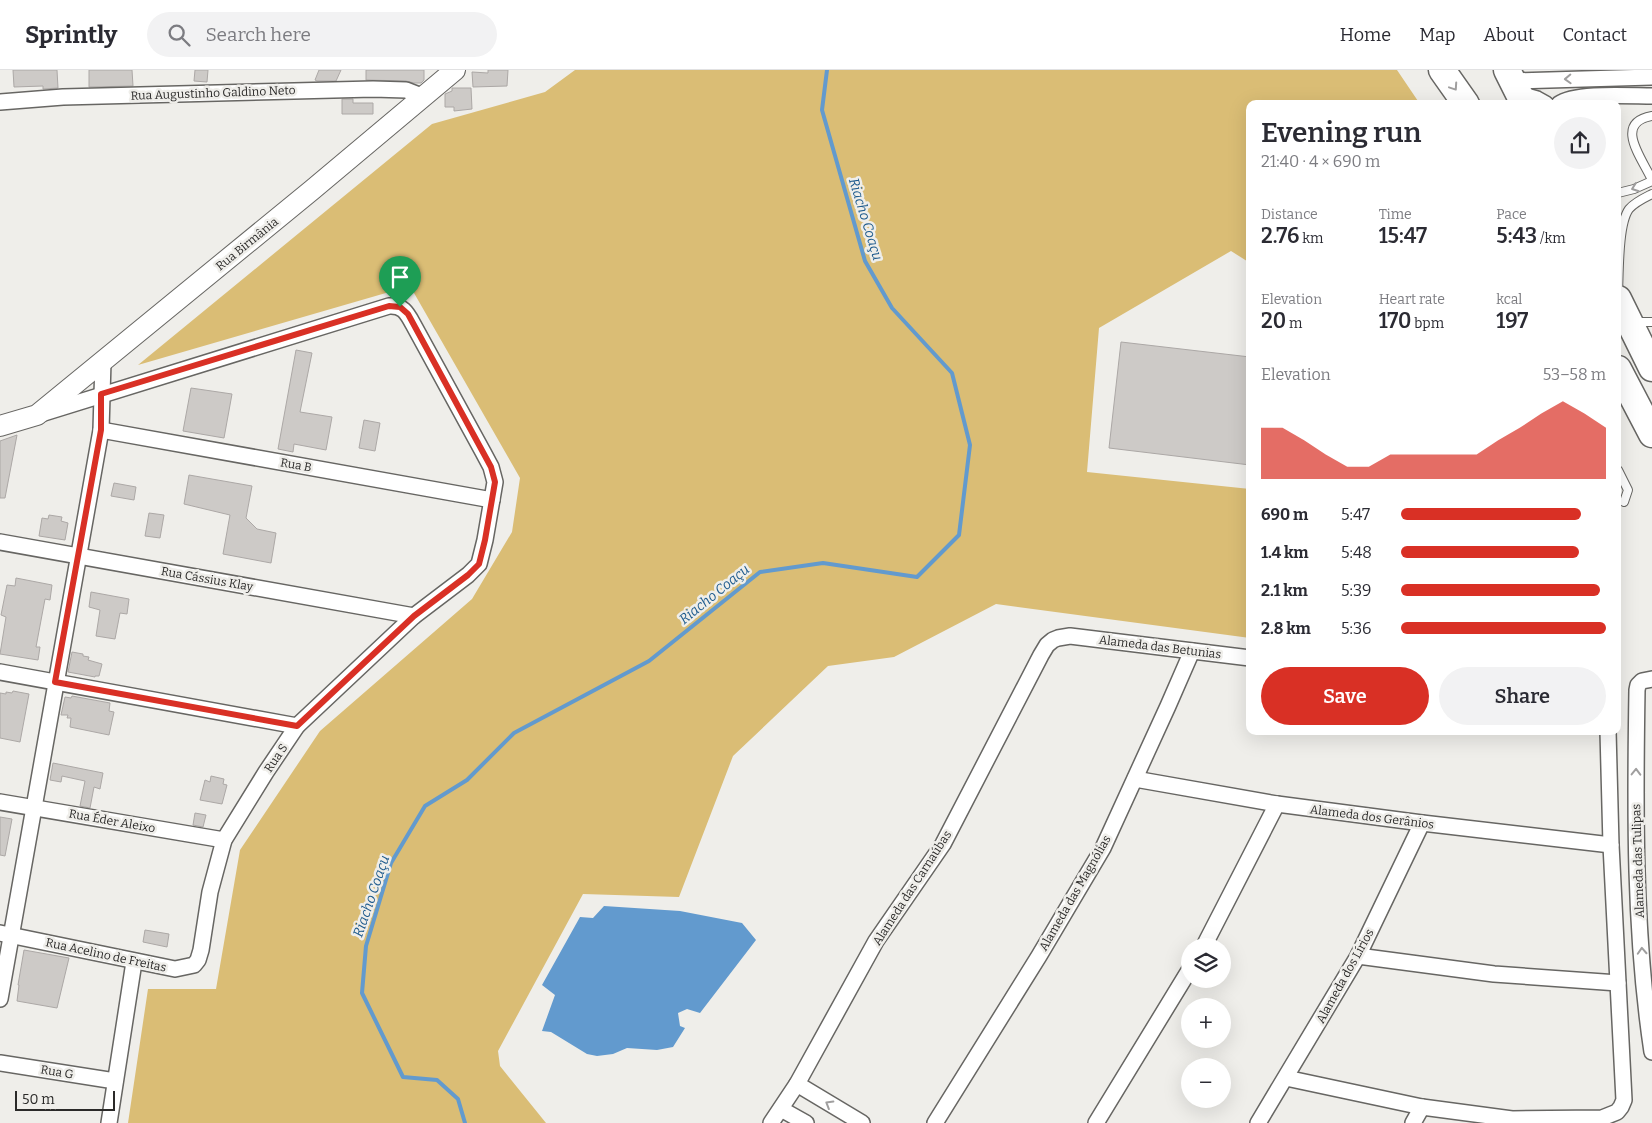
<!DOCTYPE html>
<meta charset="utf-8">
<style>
body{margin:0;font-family:Bitter,serif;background:#f2f2f3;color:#2b2b33;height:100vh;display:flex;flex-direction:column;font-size:19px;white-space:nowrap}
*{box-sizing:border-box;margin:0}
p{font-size:16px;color:#7c7c81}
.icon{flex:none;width:28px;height:28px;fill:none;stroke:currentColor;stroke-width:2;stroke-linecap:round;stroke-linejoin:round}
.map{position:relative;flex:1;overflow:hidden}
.panel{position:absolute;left:1246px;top:30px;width:375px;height:635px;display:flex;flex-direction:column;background:#fff;border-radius:10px;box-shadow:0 5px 20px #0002}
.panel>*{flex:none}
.fabs{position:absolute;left:1181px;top:868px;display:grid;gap:10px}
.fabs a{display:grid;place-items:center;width:50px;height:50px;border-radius:50%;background:#fff;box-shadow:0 5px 20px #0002;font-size:25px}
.scale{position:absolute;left:15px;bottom:12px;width:100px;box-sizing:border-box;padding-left:5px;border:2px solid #2b2a29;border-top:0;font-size:14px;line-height:18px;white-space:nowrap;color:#2b2a29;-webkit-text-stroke:4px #efeeea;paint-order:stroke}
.pin{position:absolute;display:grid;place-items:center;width:42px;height:42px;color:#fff;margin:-51px -21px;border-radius:50% 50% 50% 0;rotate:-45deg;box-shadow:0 0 5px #0007}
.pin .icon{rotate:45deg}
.round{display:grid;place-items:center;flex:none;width:52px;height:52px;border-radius:26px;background:#f2f2f3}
.overview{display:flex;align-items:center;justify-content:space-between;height:85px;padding:0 15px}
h1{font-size:28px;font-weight:600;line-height:38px}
.figures{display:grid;grid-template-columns:repeat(3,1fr);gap:8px;height:85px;padding:5px 15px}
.figures div{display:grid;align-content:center}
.figures b{font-size:21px;font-weight:600}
.figures small{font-size:14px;font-weight:400}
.figures p{font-size:14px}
.chart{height:140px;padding:10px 15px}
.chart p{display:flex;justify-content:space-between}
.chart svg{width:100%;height:90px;margin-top:5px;fill:#d93025;opacity:.7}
.primary-button{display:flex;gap:10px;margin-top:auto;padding:10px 15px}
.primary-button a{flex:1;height:58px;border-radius:30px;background:#d93025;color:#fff;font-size:20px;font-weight:600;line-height:58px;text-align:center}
.primary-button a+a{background:#f2f2f3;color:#2b2b33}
ul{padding:0 15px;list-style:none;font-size:16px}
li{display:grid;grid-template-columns:80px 60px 1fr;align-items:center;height:38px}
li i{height:12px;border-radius:6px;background:#d93025}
header{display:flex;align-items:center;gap:30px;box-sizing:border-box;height:70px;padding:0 25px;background:#fff;border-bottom:1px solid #e1e1e2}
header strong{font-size:24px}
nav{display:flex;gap:28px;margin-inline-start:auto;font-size:18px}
.search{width:350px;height:45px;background:#f2f2f3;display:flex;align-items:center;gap:12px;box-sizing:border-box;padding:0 18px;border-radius:28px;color:#7c7c81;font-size:19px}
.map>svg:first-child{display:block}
.forest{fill:#dabd75}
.water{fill:#629ace}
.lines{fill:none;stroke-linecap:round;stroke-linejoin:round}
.stream{stroke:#629ace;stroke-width:4}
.building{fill:#cdcac7;stroke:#aca8a6}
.lane-casing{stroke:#676663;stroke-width:10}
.street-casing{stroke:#676663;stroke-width:18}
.secondary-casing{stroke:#676663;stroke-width:22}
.highway-casing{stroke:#676663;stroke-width:29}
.lane{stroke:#fff;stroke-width:8}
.street{stroke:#fff;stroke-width:15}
.secondary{stroke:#fff;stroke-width:20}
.highway{stroke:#fff;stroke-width:26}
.oneway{stroke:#a09f9f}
.route-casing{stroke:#fff;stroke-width:10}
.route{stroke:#d93025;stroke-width:6}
.labels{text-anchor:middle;stroke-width:5;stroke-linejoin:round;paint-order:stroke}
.street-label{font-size:12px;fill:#2b2a29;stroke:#efeeea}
.water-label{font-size:14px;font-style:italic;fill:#1e5b8d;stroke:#efeeea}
</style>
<header>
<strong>Sprintly</strong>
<div class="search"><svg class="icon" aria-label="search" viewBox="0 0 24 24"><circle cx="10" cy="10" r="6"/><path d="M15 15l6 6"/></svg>Search here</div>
<nav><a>Home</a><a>Map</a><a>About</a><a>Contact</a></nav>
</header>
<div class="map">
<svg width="1652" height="1053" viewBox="0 0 1652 1053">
<rect width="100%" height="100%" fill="#efeeea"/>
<polygon class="forest" points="575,0 1397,0 1420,34 1250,34 1250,193 1231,181 1099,258 1087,402 1250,419 1250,568 996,534 894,587 828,596 733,686 679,827 583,824 498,981 500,996 546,1053 128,1053 148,919 216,919 240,780 320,661 472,529 512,462 520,408 410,216 138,295 432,54 545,22"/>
<polygon class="water" points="604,836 680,841 742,853 756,870 700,943 687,939 678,943 680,956 685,958 673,977 657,980 627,978 613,984 597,986 587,984 551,962 542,961 555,925 542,915 580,847 593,848"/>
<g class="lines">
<polyline class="stream" points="465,1053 458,1029 437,1010 403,1007 362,923 366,876 391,793 425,736 467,710 514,663 649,591 760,502 823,493 917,507 959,465 970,375 952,303 892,238 865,191 822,40 827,0"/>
</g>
<g class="building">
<polygon points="13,0 57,0 58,18 43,19 43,16 14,17"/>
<polygon points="89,0 132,0 133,16 89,17"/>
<polygon points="195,0 208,0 207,12 194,11"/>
<polygon points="319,0 341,0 336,11 317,11 315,10"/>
<polygon points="366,0 424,0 424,10 421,13 414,13 406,11 366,10"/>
<polygon points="488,0 508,0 507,16 473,17 472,2 488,3"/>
<polygon points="452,18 471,18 472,39 454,41 454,37 445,37 445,24 452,21"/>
<polygon points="342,29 353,29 353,33 373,33 373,44 342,44"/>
<polygon points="1121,272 1250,287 1250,395 1109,378"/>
<polygon points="296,280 312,283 300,342 332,347 326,380 294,374 293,382 278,379"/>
<polygon points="191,318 232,324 224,368 183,361"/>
<polygon points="364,350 380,353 375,381 359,378"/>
<polygon points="17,365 5,428 0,428 0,371"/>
<polygon points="189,405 252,416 246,448 257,459 276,463 271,493 223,484 230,445 184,434"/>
<polygon points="114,413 136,417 134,430 111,426"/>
<polygon points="149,443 164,445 160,468 145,466"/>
<polygon points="49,445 62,447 61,451 68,453 65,470 39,466 42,448 48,449"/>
<polygon points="16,508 52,515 50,530 45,529 36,577 40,577 38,590 0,584 6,547 1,545 7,515 15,516"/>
<polygon points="91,522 129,529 127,544 120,543 115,569 96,566 100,540 89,537"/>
<polygon points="72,582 83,584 83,586 89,587 88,590 102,594 99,606 95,606 95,607 68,602"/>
<polygon points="13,621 29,624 20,672 0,668 0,623 6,624 6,622 12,623"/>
<polygon points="72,626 110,633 109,641 114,642 109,665 70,657 71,648 67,648 68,645 61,645 65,627 71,628"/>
<polygon points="53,693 103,703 100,719 94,717 90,738 80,736 85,711 62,706 61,712 50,710"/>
<polygon points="211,706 224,709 223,714 227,715 222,734 200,730 205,710 210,712"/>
<polygon points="195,743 206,745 203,757 193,755"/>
<polygon points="0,747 12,749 5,786 0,785"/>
<polygon points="145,860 169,864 167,877 143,872"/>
<polygon points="24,880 69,888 57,938 17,931 19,915 18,915"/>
</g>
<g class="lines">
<g class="lane-casing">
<g id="lane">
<path d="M1652,46C1613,53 1642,88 1652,110"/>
<polyline points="1618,123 1634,119 1652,111"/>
<path d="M1618,223C1619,203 1618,154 1629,139C1635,132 1644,128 1652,124"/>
<polyline points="1634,252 1652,252"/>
<polyline points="1618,400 1628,420 1624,432"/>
</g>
</g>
<g class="street-casing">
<g id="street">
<polyline points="1512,11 1652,7"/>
<polyline points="1519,24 1537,29 1546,34"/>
<polyline points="0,32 63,27 373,19 406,20 424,27"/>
<path d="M1559,34C1575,22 1631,26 1652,26"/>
<polyline points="101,360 492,430"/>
<polyline points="0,472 414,546"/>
<polyline points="0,602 297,656"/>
<path d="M1652,609L1642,611L1638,615L1637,620C1635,740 1634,862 1652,982"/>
<polyline points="1135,709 1277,734 1422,753 1611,775"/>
<polyline points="0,732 224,770"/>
<path d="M0,863L175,899L194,895L198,890L201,880L210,822L224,770L266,702L297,656L414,546L468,505L479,494L485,470L495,412L491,397L483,382L413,254C407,243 403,235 389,236L44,343"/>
<polyline points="1204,876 1277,734"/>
<polyline points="1358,886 1494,904 1618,913"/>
<polyline points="0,929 101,360 103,291"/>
<polyline points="0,993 115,1011"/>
<polyline points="1286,1008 1422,1037 1512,1049 1602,1048 1617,1042 1621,1037 1624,1030 1611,775 1608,661"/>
<polyline points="797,1014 862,1053"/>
<polyline points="781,1039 806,1053"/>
<polyline points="109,1053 134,892"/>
<polyline points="771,1053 797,1014 876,871 943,774 1041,585 1047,575 1053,570 1058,568 1070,566 1250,588"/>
<polyline points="935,1053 1039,886 1103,778 1168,636 1192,581"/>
<polyline points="1096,1053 1190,899"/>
<polyline points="1258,1053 1358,886 1422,753"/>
<polyline points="1413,1053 1422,1037"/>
</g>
</g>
<g class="secondary-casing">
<polyline id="secondary" points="0,356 37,345 312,120 455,0"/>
</g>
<g class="highway-casing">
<g id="highway">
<polyline points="1442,0 1466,34"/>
<polyline points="1507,0 1524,34"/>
<polyline points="1618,229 1652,298"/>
<polyline points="1618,299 1652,364"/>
</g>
</g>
<use href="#lane" class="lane"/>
<use href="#street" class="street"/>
<use href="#secondary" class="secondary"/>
<use href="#highway" class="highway"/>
</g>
<defs><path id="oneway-chevron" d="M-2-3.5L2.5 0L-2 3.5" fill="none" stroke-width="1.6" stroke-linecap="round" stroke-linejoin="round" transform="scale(1.25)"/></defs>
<g class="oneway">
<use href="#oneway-chevron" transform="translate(1568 9) rotate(178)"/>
<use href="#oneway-chevron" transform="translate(1454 17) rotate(56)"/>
<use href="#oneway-chevron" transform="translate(1635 118) rotate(160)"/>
<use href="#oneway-chevron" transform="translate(1636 702) rotate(-89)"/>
<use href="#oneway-chevron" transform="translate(1642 881) rotate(-93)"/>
<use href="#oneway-chevron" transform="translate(829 1034) rotate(-149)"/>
</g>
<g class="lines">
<g class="route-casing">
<polygon id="route" points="389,236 400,237 408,244 491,397 495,412 485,470 479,494 468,505 414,546 297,656 55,612 101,360 101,324"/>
</g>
<use href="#route" class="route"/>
</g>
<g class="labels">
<g class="street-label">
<text transform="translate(213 23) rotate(-2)" y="4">Rua Augustinho Galdino Neto</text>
<text transform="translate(247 174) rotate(-39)" y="4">Rua Birmânia</text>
<text transform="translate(296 395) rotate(10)" y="4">Rua B</text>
<text transform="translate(207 509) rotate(10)" y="4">Rua Cássius Klay</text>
<text transform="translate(1160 577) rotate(7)" y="4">Alameda das Betunias</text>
<text transform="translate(276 688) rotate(-56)" y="4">Rua S</text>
<text transform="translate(1372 747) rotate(7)" y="4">Alameda dos Gerânios</text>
<text transform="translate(112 751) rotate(10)" y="4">Rua Éder Aleixo</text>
<text transform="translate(1638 791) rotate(-92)" y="4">Alameda das Tulipas</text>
<text transform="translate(912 818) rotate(-57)" y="4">Alameda das Carnaúbas</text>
<text transform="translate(1075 823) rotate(-60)" y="4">Alameda das Magnólias</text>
<text transform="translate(106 885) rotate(12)" y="4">Rua Acelino de Freitas</text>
<text transform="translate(1345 906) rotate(-61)" y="4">Alameda dos Lírios</text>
<text transform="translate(57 1002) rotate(9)" y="4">Rua G</text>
</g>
<g class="water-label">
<text transform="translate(866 149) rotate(73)" y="5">Riacho Coaçu</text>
<text transform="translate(714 524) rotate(-39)" y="5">Riacho Coaçu</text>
<text transform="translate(371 826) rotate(-71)" y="5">Riacho Coaçu</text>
</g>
</g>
</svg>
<div class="fabs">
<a><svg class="icon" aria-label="layers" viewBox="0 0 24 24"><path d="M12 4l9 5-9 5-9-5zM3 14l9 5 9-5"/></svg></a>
<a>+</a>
<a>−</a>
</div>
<div class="scale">50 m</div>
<div class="pin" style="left:400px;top:237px;background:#1e9e55"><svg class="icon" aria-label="arrive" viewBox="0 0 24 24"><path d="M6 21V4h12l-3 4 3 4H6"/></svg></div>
<section class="panel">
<div class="overview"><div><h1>Evening run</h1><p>21:40 · 4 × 690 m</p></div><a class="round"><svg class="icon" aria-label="share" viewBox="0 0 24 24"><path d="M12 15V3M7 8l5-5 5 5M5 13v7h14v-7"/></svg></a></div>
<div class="figures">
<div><p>Distance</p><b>2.76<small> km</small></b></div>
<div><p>Time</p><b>15:47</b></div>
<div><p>Pace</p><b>5:43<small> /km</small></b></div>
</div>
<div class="figures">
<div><p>Elevation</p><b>20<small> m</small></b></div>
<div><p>Heart rate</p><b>170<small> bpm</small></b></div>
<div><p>kcal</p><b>197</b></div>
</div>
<div class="chart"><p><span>Elevation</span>53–58 m</p>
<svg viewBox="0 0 160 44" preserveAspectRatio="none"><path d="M0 44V19L10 19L20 25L30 32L40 38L50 38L60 32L70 32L80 32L90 32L100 32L110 25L120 19L130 12L140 6L150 12L160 19V44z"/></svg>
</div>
<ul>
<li><b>690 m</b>5:47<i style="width:88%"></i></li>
<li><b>1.4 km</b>5:48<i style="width:87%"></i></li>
<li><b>2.1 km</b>5:39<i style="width:97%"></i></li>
<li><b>2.8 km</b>5:36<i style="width:100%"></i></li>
</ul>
<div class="primary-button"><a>Save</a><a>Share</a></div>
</section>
</div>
